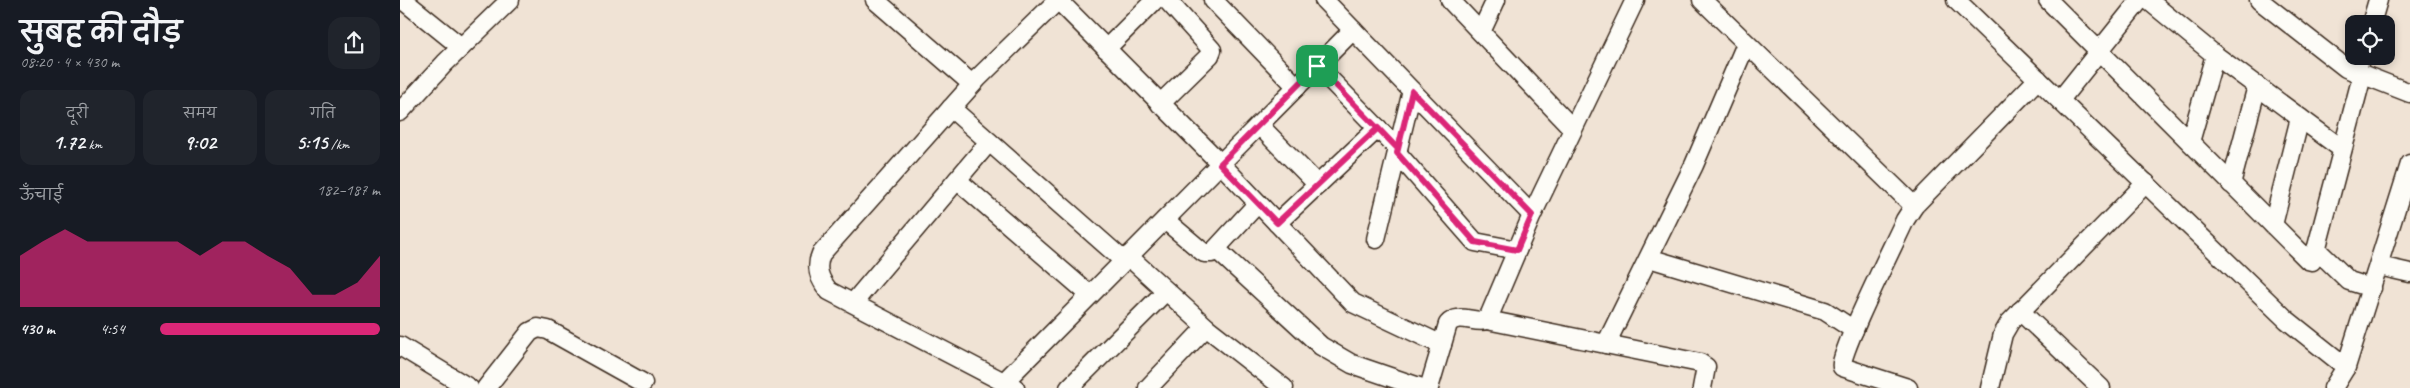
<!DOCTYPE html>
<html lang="hi">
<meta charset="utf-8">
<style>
body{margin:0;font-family:Caveat,"Playpen Sans Deva",sans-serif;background:#20242c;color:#f1f3f6;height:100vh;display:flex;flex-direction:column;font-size:19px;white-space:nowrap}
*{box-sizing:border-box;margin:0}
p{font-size:16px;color:#9ea1a6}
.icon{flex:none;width:28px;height:28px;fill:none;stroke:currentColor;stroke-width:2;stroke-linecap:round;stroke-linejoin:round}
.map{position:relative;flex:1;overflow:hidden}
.details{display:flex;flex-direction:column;background:#171b24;width:400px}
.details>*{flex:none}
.tools{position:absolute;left:1945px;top:15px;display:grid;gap:10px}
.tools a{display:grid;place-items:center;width:50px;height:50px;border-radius:10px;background:#171b24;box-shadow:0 2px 8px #0003;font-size:25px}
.pin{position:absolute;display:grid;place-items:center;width:42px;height:42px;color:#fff;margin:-21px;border-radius:10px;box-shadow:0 2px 8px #0006}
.round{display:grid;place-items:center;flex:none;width:52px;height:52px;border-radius:15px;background:#20242c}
.headline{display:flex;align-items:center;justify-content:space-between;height:85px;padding:0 20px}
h1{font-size:28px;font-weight:600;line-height:38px}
.metrics{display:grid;grid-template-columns:repeat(3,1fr);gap:8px;height:85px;padding:5px 20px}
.metrics div{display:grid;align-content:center;border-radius:12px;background:#20242c;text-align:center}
.metrics b{font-size:21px;font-weight:600}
.metrics small{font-size:14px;font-weight:400}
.metrics p{font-size:14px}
.chart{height:140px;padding:10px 20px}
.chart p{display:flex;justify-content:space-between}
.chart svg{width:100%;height:90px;margin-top:5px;fill:#db2777;opacity:.7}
ul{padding:0 20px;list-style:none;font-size:16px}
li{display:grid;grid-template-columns:80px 60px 1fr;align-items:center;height:38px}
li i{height:12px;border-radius:6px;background:#db2777}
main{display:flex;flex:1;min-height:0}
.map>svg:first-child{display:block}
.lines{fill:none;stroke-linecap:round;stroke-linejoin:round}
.minor-casing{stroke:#3b2a1e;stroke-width:21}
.minor{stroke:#fdfcf7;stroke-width:18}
.route-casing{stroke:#fff;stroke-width:10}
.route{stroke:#db2777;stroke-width:6}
</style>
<main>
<section class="details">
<div class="headline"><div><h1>सुबह की दौड़</h1><p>08:20 · 4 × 430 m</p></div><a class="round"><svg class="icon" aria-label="share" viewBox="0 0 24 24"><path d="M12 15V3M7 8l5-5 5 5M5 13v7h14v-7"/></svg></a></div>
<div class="metrics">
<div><p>दूरी</p><b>1.72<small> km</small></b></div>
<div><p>समय</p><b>9:02</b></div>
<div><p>गति</p><b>5:15<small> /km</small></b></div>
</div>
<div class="chart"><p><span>ऊँचाई</span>182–187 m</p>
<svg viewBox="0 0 160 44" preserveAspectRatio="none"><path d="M0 44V19L10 12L20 6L30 12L40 12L50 12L60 12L70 12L80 19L90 12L100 12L110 19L120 25L130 38L140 38L150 32L160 19V44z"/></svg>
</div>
<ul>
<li><b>430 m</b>4:54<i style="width:100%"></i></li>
</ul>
</section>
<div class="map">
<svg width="2010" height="388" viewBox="0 0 2010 388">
<rect width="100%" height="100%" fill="#f0e3d5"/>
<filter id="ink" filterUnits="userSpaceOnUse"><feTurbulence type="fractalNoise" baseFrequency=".02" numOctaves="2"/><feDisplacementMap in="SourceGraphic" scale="10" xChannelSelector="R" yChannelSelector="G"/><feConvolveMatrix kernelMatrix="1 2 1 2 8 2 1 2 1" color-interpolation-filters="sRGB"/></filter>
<g filter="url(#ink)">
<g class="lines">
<g class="minor-casing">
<g id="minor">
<polyline points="3,0 61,47"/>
<polyline points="475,0 572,84"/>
<polyline points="658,0 821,164 953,303 1042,345"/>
<polyline points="813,0 897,87"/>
<polyline points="924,0 1132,215"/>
<polyline points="1050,0 1173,129"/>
<polyline points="1302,0 1514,206"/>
<polyline points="1556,0 1887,320 1946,367 1933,388"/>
<polyline points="1648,0 1908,260 1912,261 1914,258 1962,76"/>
<polyline points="1748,0 1815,55 1942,149"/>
<polyline points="1859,0 1946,68 2010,93"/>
<polyline points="1971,24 1978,0"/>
<polyline points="1081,32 1096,0"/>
<polyline points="706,49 755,0"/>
<polyline points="917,66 998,149"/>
<polyline points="1956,73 1961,56"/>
<polyline points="1660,100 1740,0"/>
<polyline points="760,104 810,55 812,50 767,0"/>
<polyline points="551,108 724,261"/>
<polyline points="0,112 45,63 110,0"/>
<polyline points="859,125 918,185"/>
<polyline points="1790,142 1815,55"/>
<polyline points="997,153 1075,242 1117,250"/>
<polyline points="557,180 690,295"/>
<polyline points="1831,184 1857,86"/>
<polyline points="765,220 804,253 812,253 858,203"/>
<polyline points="877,223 978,128"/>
<polyline points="1873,225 1900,118"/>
<polyline points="976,239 1012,91"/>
<polyline points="816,249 921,346 952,364 1022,388"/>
<polyline points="1916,249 1949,281 1972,288"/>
<polyline points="728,256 806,327 884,388"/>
<polyline points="1249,258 1425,311 1454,330"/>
<polyline points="1979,266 2010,273"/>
<polyline points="453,303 589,142"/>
<polyline points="1620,311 1701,388"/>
<polyline points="1087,320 1300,363 1306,367 1302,388"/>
<polyline points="1206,344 1294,165 1346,44"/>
<polyline points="0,346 69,388"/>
<polyline points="1946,367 2010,164"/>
<polyline points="604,382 953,30"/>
<polyline points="86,388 130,332 138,328 148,330 243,383"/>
<path d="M615,388L429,291C419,279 415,268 421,254L578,78L658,0"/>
<polyline points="669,388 766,291"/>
<polyline points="748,388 806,327"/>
<path d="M1029,388L1048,324C1059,312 1074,324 1087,320L1090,314L1132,215L1235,0"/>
<path d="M1508,388L1442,367C1437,358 1497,238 1505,220L1514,206L1638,79"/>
<polyline points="1590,388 1603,334 1610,322 1746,183"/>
</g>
</g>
<use href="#minor" class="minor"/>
</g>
</g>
<g class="lines" filter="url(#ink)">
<g class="route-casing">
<path id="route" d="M917,66L820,164L877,223L978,128L998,149L997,153L1075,242L1117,250L1132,215L1012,91L998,149C971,121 944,94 917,66"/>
</g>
<use href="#route" class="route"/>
</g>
</svg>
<div class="tools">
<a><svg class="icon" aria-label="locate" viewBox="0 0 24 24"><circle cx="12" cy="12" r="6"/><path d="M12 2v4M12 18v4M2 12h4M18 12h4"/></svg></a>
</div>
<div class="pin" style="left:917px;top:66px;background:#1e9e55"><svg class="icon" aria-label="arrive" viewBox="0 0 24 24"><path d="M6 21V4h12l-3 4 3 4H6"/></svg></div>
</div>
</main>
